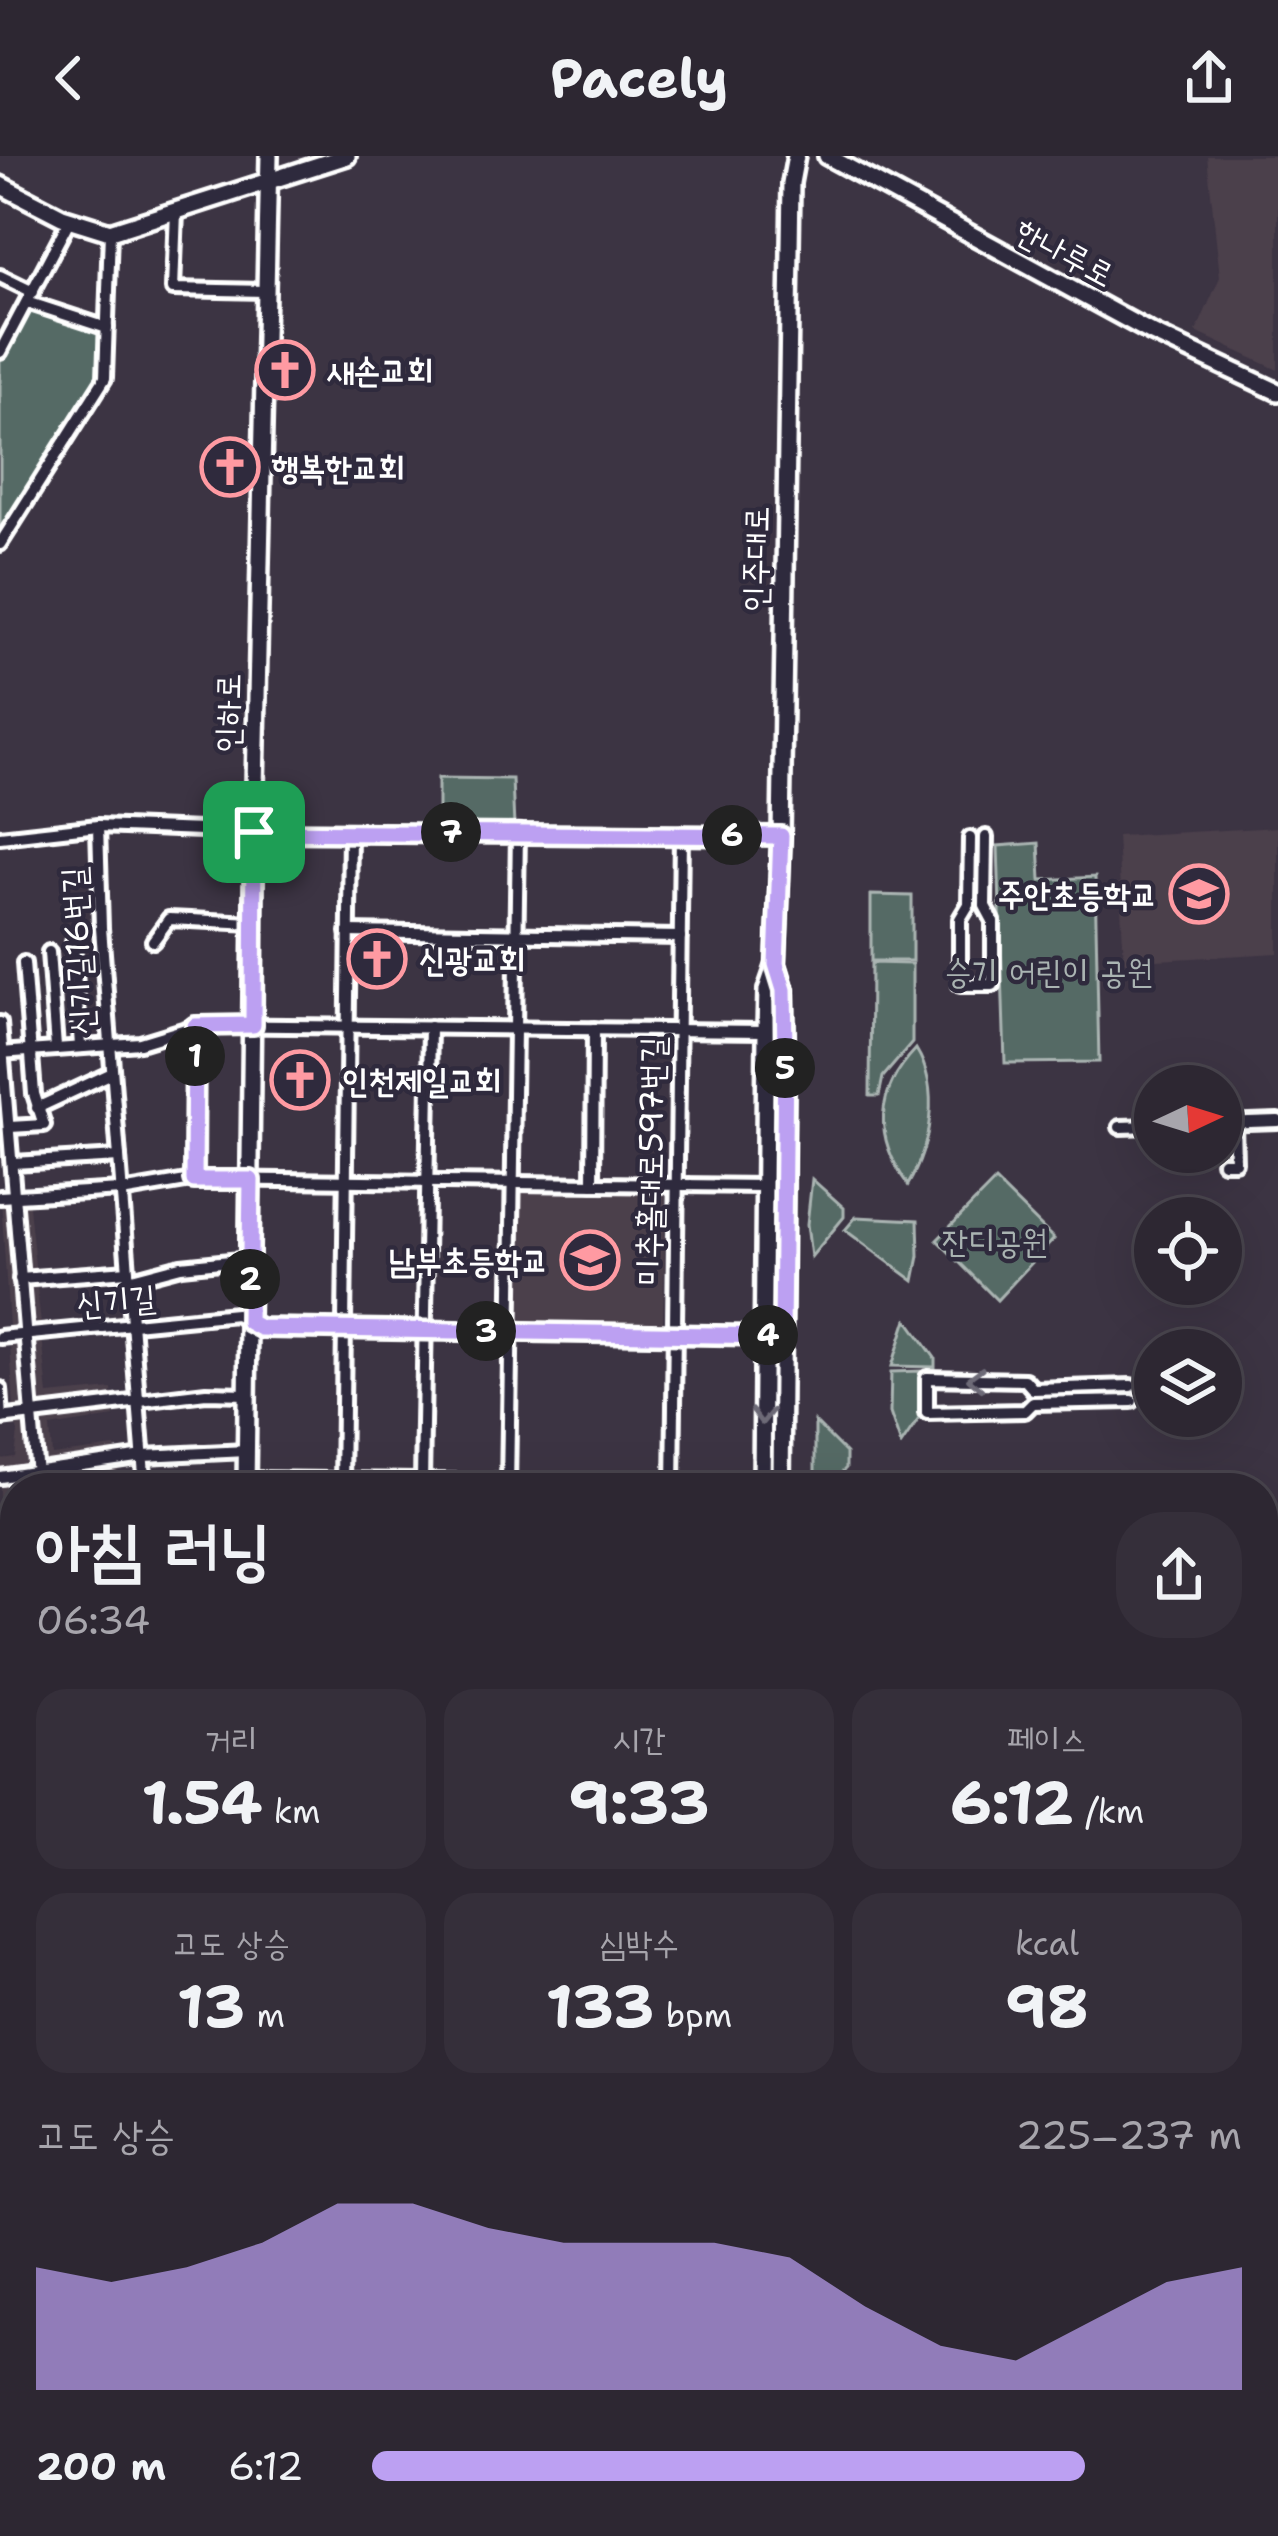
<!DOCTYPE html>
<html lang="ko">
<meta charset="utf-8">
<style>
body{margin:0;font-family:"Shantell Sans","Poor Story",sans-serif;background:#352f3a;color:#f1f3f6;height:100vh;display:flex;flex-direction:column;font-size:45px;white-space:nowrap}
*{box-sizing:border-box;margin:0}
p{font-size:39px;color:#a7a5ac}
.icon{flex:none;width:66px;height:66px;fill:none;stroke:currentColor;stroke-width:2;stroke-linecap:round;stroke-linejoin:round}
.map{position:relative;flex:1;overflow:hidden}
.sheet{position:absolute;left:0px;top:1317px;width:1278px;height:1065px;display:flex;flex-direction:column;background:#2d2732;border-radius:48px 48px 0 0;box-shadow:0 12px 48px #0002,0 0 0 3px #48444d}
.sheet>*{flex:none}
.needle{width:78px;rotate:86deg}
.fabs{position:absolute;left:1134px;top:909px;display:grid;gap:24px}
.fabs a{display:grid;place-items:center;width:108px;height:108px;border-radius:50%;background:#2d2732;box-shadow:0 12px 48px #0002,0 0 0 3px #48444d;font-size:60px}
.pin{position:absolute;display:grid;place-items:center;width:102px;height:102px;color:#fff;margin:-51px;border-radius:24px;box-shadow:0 6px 18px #0006}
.km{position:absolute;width:60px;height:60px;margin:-30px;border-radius:50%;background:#222;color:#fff;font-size:33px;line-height:60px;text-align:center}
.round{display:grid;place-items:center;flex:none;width:126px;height:126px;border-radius:48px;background:#352f3a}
.headline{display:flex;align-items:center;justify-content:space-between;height:204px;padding:0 36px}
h1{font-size:66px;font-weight:700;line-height:90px}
.stats{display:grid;grid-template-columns:repeat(3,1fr);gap:18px;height:204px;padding:12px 36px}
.stats div{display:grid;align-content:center;border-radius:30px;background:#352f3a;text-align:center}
.stats b{font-size:60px;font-weight:700}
.stats small{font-size:33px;font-weight:400}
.stats p{font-size:33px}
.chart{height:336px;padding:24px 36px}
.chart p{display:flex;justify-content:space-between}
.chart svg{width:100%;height:216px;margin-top:12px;fill:#bca0f2;opacity:.7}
ul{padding:0 36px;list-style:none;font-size:39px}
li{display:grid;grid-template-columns:192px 144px 1fr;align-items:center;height:90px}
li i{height:30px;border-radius:15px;background:#bca0f2}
header{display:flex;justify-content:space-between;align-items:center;height:156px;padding:0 36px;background:#2d2732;font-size:54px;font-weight:700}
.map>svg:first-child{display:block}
.built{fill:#4b3f4b}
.green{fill:#556a65;stroke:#aab4b2;stroke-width:3}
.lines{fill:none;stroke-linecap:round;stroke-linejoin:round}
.street-casing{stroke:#fff;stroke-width:20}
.secondary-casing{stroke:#fff;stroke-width:24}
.street{stroke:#2f2a3d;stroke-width:10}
.secondary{stroke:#2f2a3d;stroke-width:15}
.oneway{stroke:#6d6a77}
.route-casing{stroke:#fff;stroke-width:24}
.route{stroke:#bca0f2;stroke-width:15}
.labels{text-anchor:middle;stroke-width:9;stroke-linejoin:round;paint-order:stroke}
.street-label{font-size:33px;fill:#fff;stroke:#2f2a3d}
.poi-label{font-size:33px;font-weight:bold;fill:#fff;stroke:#2f2a3d;text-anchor:start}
.park-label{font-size:33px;fill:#aab4b2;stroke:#2f2a3d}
</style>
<header><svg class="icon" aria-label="back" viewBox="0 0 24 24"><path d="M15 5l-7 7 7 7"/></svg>Pacely<svg class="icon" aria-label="share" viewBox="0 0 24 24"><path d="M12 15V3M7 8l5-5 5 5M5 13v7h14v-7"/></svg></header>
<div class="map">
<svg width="1278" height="2380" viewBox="0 0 1278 2380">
<rect width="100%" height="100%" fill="#3c3443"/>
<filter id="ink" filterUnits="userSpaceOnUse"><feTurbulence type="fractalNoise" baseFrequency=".00833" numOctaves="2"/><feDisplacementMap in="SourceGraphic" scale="24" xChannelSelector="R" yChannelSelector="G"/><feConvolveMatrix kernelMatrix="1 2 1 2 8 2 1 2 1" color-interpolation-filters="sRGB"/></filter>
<g filter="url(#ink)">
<g class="built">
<polygon points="1207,0 1278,0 1278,214 1196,176 1220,121"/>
<polygon points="1278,671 1278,797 1124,806 1117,680"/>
<polygon points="517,1035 666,1038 663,1172 516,1170"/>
<polygon points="28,1040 48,1239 112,1233 114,1261 50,1271 52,1299 115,1291 119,1321 56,1327 55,1332 15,1332 15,1346 0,1347 0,1303 15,1301 18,1276 11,1258 14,1253 1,1041"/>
<polygon points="15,1365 15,1446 5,1446 0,1368"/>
</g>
<g class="green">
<polygon points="27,146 100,178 99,225 0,377 0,196"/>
<polygon points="438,622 512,623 514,671 438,670"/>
<polygon points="1039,687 1041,724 1095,721 1099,906 1005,907 998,690"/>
<polygon points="871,739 912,740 912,805 871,805"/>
<polygon points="871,807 912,808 912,887 883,921 879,940 870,940"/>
<path d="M916,893C941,933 930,991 908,1029C873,980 875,936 916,893Z"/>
<polygon points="812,1023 844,1052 844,1061 811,1101 807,1068"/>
<polygon points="995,1025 1054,1083 997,1144 937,1084"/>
<polygon points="856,1061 918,1064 919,1100 914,1125 845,1074"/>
<polygon points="907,1163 935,1202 935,1211 892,1210"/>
<polygon points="920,1215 920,1261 901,1289 890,1257 891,1216"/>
<polygon points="815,1266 846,1297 846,1312 827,1332 815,1332"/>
</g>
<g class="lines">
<g class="street-casing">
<g id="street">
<polyline points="176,55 173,133 265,135"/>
<polyline points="0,120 33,136"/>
<polyline points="27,146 107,172"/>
<polyline points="0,196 70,63"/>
<polyline points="0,388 105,222 110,76"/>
<polyline points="98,670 101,772 145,1332"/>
<polyline points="0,681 98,670 254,676 781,680"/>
<polyline points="970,682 969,748 960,763 960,829 993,829 993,765 985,750 986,681"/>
<polyline points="348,776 680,781"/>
<polyline points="153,785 169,763 254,767"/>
<polyline points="73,786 80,890"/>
<polyline points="49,796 56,892"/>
<polyline points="0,867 38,1332"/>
<polyline points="0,897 140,887 199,869 766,875"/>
<polyline points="37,952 112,917"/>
<polyline points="1221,967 1278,965"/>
<polyline points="10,971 44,969 34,938 24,807"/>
<polyline points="1120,971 1155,970"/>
<polyline points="1223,1006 1235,1006 1234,967"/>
<polyline points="13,1007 119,1001"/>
<polyline points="193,1024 195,870"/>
<polyline points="593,1028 594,873"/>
<polyline points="121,1036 198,1023 764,1030"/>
<polyline points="0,1041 121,1034"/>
<polyline points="20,1123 128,1115"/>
<polyline points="128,1124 181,1110 250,1103"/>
<polyline points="0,1181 236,1158 260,1172 767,1179"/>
<polyline points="1131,1230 1033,1233 1025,1224 927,1222 927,1257 1025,1255 1033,1247 1132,1245"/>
<polyline points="0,1233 2,1262"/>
<polyline points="0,1262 206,1237 247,1238"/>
<polyline points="0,1321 143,1300 247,1295"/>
<polyline points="246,1323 508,1326"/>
<polyline points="422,1325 430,871"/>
<polyline points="342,1332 350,676"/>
<polyline points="508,1332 518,676"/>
<polyline points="673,1332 681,679"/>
<polyline points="0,1368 1,1368"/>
<polyline points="0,1741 15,1741"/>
<polyline points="1263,1759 1278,1758"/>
</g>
</g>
<g class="secondary-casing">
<g id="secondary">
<polyline points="827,0 1152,177 1278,236"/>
<polyline points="0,29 62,61 110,76 347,0"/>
<polyline points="777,811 784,834 785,895 781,1332"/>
<polyline points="246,1332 254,676 269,0"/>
<polyline points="762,1332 766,875 767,834 776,808 781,680 791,27 796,0"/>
<polyline points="0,1471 15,1470"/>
<polyline points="1263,1501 1278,1500"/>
<polyline points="312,2367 313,2380"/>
<polyline points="761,2380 761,2367"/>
</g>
</g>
<use href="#street" class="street"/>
<use href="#secondary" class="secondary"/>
</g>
<defs><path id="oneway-chevron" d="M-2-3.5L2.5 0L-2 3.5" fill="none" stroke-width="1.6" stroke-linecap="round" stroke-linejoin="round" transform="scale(3)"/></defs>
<g class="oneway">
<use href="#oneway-chevron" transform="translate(976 1223) rotate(-179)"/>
<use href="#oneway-chevron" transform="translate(762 1260) rotate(91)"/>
</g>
</g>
<g class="lines" filter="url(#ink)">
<g class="route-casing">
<polygon id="route" points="254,676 781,680 776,808 784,834 785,895 782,1180 260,1172 249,1166 251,1024 194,1024 195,870 253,869"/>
</g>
<use href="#route" class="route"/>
</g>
<defs>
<g id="church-ring" transform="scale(3)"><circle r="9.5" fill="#2f2a3d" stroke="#ff9aa2" stroke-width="1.5"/><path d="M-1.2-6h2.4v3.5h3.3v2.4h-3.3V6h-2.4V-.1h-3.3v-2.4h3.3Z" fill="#ff9aa2"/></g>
<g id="school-ring" transform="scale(3)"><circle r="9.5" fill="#2f2a3d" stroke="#ff9aa2" stroke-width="1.5"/><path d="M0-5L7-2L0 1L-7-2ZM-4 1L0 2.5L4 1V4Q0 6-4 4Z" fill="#ff9aa2"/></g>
</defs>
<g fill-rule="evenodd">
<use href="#church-ring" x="285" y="214"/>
<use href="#church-ring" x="230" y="311"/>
<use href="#school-ring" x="1199" y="738"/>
<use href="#church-ring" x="377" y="803"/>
<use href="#church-ring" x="300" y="924"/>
<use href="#school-ring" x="590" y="1104"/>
</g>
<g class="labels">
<g class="street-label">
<text transform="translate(1065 96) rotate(28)" y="12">한나루로</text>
<text transform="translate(755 403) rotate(-89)" y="12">인주대로</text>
<text transform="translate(227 557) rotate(-89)" y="12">인하로</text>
<text transform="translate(77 795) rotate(-93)" y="12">신기길16번길</text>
<text transform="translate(650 1005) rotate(-89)" y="12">미추홀대로597번길</text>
<text transform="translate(116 1144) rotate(-5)" y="12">신기길</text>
</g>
<g class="poi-label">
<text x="327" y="226">새손교회</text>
<text x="272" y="323">행복한교회</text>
<text x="1157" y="750" text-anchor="end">주안초등학교</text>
<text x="419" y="815">신광교회</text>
<text x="342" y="936">인천제일교회</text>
<text x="548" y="1116" text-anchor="end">남부초등학교</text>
</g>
<g class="park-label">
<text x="1049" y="827">승기 어린이 공원</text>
<text x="995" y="1097">잔디공원</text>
</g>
</g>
</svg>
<div class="fabs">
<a><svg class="needle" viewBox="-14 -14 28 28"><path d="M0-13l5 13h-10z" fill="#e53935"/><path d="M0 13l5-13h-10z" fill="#a7a5ac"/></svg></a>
<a><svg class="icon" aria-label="locate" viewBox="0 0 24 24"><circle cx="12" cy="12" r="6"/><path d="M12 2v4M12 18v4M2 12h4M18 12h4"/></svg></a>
<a><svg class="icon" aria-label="layers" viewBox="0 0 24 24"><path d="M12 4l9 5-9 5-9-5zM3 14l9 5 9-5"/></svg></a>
</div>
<div class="pin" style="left:254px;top:676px;background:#1e9e55"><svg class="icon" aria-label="arrive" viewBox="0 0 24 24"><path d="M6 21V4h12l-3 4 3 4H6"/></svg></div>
<b class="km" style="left:195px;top:900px">1</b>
<b class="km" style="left:250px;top:1123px">2</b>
<b class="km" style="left:486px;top:1175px">3</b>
<b class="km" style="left:768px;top:1179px">4</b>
<b class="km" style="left:785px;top:912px">5</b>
<b class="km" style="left:732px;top:679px">6</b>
<b class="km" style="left:451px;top:676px">7</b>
<section class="sheet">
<div class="headline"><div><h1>아침 러닝</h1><p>06:34</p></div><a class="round"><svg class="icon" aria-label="share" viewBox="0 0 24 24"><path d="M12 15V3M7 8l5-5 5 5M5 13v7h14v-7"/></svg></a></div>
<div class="stats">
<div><p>거리</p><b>1.54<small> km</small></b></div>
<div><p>시간</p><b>9:33</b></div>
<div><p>페이스</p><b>6:12<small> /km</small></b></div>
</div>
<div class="stats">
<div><p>고도 상승</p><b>13<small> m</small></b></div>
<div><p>심박수</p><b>133<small> bpm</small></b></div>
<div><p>kcal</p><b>98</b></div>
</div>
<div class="chart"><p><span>고도 상승</span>225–237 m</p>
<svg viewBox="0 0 160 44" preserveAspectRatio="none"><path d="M0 44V19L10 22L20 19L30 14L40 6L50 6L60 11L70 14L80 14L90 14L100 17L110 27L120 35L130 38L140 30L150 22L160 19V44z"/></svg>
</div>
<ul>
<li><b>200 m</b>6:12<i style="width:82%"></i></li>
</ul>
</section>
</div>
